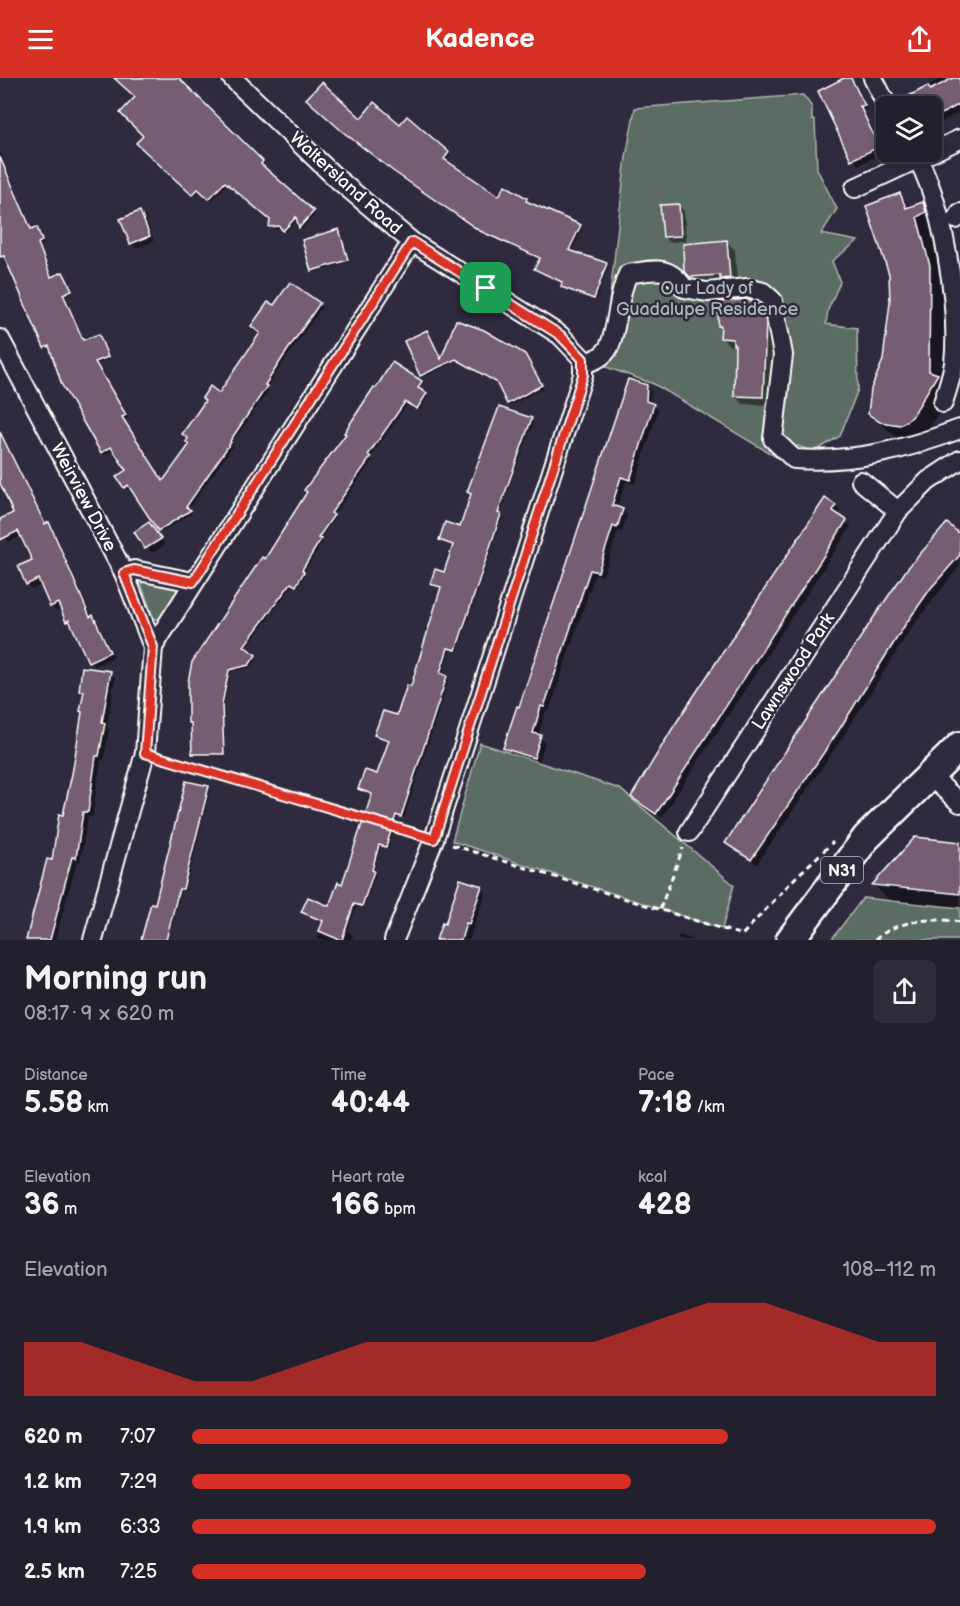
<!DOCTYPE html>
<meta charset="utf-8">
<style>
body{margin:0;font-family:"Balsamiq Sans",sans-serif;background:#2f2d3a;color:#f1f3f6;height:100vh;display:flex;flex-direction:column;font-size:22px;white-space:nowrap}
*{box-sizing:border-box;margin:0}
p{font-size:20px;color:#a3a3aa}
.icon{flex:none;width:33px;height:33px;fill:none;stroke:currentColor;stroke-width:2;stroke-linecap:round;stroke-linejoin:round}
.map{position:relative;height:862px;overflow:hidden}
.sheet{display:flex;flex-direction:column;background:#23202e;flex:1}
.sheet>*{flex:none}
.buttons{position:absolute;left:876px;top:18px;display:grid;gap:12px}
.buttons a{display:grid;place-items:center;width:66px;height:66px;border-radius:9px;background:#23202e;box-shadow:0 3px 9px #0003,0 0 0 2px #403e4a;font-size:30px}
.pin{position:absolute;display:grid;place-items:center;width:51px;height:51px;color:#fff;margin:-26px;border-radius:12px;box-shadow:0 3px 9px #0006}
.round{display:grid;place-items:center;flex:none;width:63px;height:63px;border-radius:9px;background:#2f2d3a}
.head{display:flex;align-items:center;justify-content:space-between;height:102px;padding:0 24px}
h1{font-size:33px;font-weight:700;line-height:45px}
.stats{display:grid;grid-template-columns:repeat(3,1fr);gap:9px;height:102px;padding:6px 24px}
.stats div{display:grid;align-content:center}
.stats b{font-size:30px;font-weight:700}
.stats small{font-size:16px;font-weight:400}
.stats p{font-size:16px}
.chart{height:168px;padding:12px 24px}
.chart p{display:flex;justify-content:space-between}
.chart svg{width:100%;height:108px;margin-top:6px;fill:#d93025;opacity:.7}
ul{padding:0 24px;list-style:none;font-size:20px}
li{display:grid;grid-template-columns:96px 72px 1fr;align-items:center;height:45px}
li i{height:15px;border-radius:8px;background:#d93025}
header{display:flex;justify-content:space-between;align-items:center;height:78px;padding:0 24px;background:#d93025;color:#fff;font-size:27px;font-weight:700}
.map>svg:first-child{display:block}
.green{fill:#5a6c64;stroke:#acb6b2;stroke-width:1.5}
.shadow{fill:#0007}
.building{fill:#745d72;stroke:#fff;stroke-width:1.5}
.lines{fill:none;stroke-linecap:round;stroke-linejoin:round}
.minor-casing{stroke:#fff;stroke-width:22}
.highway-casing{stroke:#fff;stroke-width:32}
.path{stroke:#fff;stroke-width:3;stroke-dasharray:6 4.5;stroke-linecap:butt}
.minor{stroke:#2f2a3d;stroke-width:18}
.highway{stroke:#2f2a3d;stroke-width:27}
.route-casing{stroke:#fff;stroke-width:12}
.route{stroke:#d93025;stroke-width:8}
.labels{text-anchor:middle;stroke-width:5;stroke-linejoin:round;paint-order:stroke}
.shield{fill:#2f2a3d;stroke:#c1bfc5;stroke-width:1.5}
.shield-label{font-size:16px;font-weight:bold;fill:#fff}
.street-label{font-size:18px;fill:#fff;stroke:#2f2a3d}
.park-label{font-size:18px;fill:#acb6b2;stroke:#2f2a3d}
</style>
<header><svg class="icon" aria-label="menu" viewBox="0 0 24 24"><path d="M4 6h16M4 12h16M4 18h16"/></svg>Kadence<svg class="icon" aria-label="share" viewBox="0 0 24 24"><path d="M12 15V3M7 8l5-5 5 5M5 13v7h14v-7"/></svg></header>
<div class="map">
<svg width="960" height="862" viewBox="0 0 960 862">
<rect width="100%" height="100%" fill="#2f2a3d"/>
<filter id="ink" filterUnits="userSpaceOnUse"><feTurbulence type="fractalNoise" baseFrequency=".0167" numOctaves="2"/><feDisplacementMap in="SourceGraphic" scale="12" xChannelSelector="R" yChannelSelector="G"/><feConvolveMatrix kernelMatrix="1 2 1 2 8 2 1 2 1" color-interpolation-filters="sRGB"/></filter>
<g filter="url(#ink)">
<g class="green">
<polygon points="803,17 812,29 812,42 815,42 817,91 837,131 821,156 858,163 832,183 840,204 828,232 826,246 857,250 858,311 840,358 814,374 798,368 788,386 654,306 606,289 610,276 605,260 626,79 635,30"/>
<polygon points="144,503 161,507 182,507 161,542 154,541 141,506"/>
<polygon points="480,665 620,711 734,807 722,851 452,763"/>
<polygon points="863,820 960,830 960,862 831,862"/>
</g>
<g class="shadow">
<polygon points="116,0 176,0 264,86 262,89 315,137 302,151 298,141 286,154 282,150 272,151 271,142 228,105 212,122 201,112 195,118 138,65 146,58 138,19"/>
<polygon points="847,0 854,4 867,31 863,32 883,75 858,87 853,81 820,13"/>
<polygon points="942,0 950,4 960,0 960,34 932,49 932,28 922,28 921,11"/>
<polygon points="407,40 450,77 445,83 500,120 527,121 527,125 580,149 582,151 571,174 608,188 596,222 564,211 564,205 541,181 483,154 361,42 401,48"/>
<polygon points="0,72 28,146 31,152 36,150 39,153 44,166 40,167 52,200 63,196 65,198 73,215 64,219 84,263 99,257 102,260 110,281 96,286 128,340 124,342 164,405 191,367 291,207 322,229 285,282 267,310 269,312 231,366 233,368 188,432 192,435 162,454 132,409 128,412 118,399 128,392 115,371 105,377 102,374 51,271 46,269 7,180 2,178 0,172"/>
<polygon points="900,117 912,130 923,126 938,141 940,149 932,155 945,204 944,305 952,313 927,354 916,362 897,359 869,336 885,282"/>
<polygon points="679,128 684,133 686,163 669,164 664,159"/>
<polygon points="140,134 145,139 154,163 136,170 131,165"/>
<polygon points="338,153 349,184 315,194 313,192"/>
<polygon points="727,164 735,172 737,208 699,206 691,198"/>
<polygon points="746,223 757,226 770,238 773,253 770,327 743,326 735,318 736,268 730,268 722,260"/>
<polygon points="457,244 527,280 543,310 511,327 498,305 459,282 423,299 421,297 427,254 442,283"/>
<polygon points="421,304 423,306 419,312 428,318 420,332 408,325 370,380 372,383 333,438 335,440 319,462 322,465 303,495 305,497 298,509 294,506 245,571 257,580 251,589 231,594 223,629 225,677 195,678 189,645 265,483"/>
<polygon points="646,308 651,313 650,326 658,332 635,406 626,404 617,429 627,437 622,454 618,453 603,498 595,496 549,633 546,632 538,658 545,664 539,684 510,675 505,669"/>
<polygon points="500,331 534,344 511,403 500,438 502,440 458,573 450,571 442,598 449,601 404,740 398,738 388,770 381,768 373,794 376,796 364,829 357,827 347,853 353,857 351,862 317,862 324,844 303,834 330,830 343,807 390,663 376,657 398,639 412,610 442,510 432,505 445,496 454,468 441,462 460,451 472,417 469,414"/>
<polygon points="0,355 46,447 53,451 92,539 98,544 114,579 94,588 62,530 57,533 52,528 42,507 32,511 27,506 34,483 22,458 9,464 0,451 0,443 15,436 0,402"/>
<polygon points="835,428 840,433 838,438 851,448 662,739 633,719"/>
<polygon points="154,451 165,467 152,475 136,454"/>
<polygon points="960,458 960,487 910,552 844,657 757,786 732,770 727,765"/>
<polygon points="110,595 115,600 107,649 109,651 104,682 101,682 92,739 88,738 80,784 77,783 55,862 26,862 48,782 53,784 64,739 84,635 85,616 80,612"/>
<polygon points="208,710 210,712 185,813 181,812 167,862 142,862 152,827 156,828"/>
<polygon points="960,765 960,829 889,822 874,807"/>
<polygon points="481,809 486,814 469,862 438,862 443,847 446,848"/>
<polygon points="679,857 695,862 677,862"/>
</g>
<g class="building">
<polygon points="114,0 179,0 263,83 261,86 314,133 299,150 296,139 283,153 279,148 269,149 270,142 225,104 209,121 198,111 192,117 136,65 143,58 120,35 135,19"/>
<polygon points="844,0 851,0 865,28 860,28 879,69 851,82 818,13"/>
<polygon points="953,0 960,0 960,26 932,41 932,28 898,28 897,24 928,8 930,12"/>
<polygon points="322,4 361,40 374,24 400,46 407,38 449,74 444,81 499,118 505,107 527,120 526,123 581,147 569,172 607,185 594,221 561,209 562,204 534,191 540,180 480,153 393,93 343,54 306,21"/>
<polygon points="0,79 31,151 37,149 42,163 38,165 51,199 63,194 72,212 63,216 83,262 99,256 108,279 95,284 126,337 122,339 163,403 189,367 186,364 188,360 182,356 205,323 202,320 210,308 219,315 260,255 251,248 268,224 274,227 290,204 320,225 283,279 265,307 267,308 230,363 231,364 186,429 191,432 158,453 128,407 124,410 116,399 126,392 111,369 101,375 94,363 62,307 49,268 44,270 4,178 0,179"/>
<polygon points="900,115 906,130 923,124 926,134 917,139 930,188 929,293 938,296 912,339 900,347 880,344 868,336 871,311 883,282 890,224 889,196 866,128"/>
<polygon points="679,126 681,158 663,159 660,127"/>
<polygon points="140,133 150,158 130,166 120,141"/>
<polygon points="339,151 348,182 311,193 302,162"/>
<polygon points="727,162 730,200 720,201 720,197 690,199 684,193 683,166"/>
<polygon points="746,221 763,229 766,244 763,319 734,318 735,267 733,267 733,261 720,260 721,248 718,248 719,224"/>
<polygon points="456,242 484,252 525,276 542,307 507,326 496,304 456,281 420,298 404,263 427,252 441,281"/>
<polygon points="392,284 422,303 418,310 427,315 417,331 405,324 368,377 371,379 331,435 334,437 318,460 321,461 302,492 304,494 296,508 291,505 244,568 256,577 249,587 229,592 222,626 224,676 192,676 191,645 188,645 188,604 192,584 262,479 265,481 307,414 304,412 346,356 344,355 366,321 374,309 376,310"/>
<polygon points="628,301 647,307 646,323 654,326 630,402 621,399 612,427 623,431 617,450 613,448 598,494 590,492 544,629 541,628 533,655 541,657 534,680 503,670 517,628 519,629"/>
<polygon points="499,329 532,340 510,401 498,435 501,436 456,572 448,570 440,595 447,598 401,739 396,737 386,769 379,767 372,792 374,793 362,828 354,826 342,862 340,862 319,853 323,843 301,834 308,819 329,828 338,804 342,806 372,716 358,711 365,692 377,696 389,662 374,657 383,633 397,637 407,607 411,608 441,509 430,506 435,491 444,494 453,467 439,462 445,444 460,449 471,416 467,414"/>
<polygon points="0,354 45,446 49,444 90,539 93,537 110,574 88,584 69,542 66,544 58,525 50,529 38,501 26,507 18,488 32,482 18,453 0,462 0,441 13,435 0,405"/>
<polygon points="825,420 836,427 833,433 847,442 656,736 631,719 674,648"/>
<polygon points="149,444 161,461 145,471 134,454"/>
<polygon points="947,445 960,456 960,477 931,510 905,547 839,652 751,782 725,765 874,539 907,491"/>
<polygon points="82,589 111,593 102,644 105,645 99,678 96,678 88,734 83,734 76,780 72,779 50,862 26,862 47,781 52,782 59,736 63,737 73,691 82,634 80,633 84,613 79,613"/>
<polygon points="186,703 209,708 183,811 179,811 166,862 141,862 151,825 155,826"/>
<polygon points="915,759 960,764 960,816 872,807"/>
<polygon points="460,801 482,808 469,846 466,845 461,862 436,862 442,845 445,846"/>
</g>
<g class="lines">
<g class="minor-casing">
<g id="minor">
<polyline points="232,0 335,99 412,164 560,257 583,281 583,297 434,761 394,862"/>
<polyline points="873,0 887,28"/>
<path d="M914,74C943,122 960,229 954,285C952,298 947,311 943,325"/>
<polyline points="855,110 960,61"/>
<polyline points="956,141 960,135"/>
<polyline points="0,261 124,495 153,569 145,675 93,862"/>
<path d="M583,286C593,283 604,279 609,269C619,247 616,222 628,196C653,192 669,186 684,210L707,214L747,210L763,214L773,223L783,277L773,361L794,381C853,385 905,372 960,351"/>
<polyline points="861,403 898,433"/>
<polyline points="124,495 134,492 193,504"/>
<polyline points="153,569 412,164"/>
<polyline points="929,697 960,725"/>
<polyline points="689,754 898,433 928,403 960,382"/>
</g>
</g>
<g class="highway-casing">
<polyline id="highway" points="790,862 866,760 960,668"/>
</g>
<g class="path">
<polyline points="161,680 417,756"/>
<polyline points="452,767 742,857 795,800 833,764"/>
<polyline points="660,831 683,770"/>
<path d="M875,862C896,842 933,839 960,844"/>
</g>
<use href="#minor" class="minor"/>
<use href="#highway" class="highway"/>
</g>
</g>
<g class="lines" filter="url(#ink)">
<g class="route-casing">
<polygon id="route" points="412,164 560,257 583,281 583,297 434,761 145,675 153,569 124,495 134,492 193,504"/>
</g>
<use href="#route" class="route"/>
</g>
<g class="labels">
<rect class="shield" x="821" y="779" width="42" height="26" rx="4.5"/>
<g class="shield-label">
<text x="842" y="798">N31</text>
</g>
<g class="street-label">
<text transform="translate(346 105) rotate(42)" y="6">Waltersland Road</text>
<text transform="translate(84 419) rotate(62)" y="6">Weirview Drive</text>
<text transform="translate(793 593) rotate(-57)" y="6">Lawnswood Park</text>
</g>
<g class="park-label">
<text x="707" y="216">Our Lady of<tspan x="707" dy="21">Guadalupe Residence</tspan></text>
</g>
</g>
</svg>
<div class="buttons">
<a><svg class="icon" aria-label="layers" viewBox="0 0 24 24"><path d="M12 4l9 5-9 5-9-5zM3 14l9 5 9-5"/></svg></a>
</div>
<div class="pin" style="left:486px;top:210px;background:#1e9e55"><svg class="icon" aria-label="arrive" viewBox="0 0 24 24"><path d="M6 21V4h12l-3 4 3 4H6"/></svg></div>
</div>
<section class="sheet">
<div class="head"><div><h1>Morning run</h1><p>08:17 · 9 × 620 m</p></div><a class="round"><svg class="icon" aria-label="share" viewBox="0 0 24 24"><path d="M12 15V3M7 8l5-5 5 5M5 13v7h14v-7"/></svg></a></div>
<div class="stats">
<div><p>Distance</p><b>5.58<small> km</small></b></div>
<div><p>Time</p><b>40:44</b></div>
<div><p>Pace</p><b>7:18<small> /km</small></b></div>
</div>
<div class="stats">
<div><p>Elevation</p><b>36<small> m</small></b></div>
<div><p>Heart rate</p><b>166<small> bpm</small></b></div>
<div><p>kcal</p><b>428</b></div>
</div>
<div class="chart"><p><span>Elevation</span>108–112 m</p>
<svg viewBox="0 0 160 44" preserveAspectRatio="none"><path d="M0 44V22L10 22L20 30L30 38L40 38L50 30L60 22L70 22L80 22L90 22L100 22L110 14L120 6L130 6L140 14L150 22L160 22V44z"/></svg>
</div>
<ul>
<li><b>620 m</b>7:07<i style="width:72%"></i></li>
<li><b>1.2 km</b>7:29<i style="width:59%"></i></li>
<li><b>1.9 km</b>6:33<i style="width:100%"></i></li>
<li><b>2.5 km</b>7:25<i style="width:61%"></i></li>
</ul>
</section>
